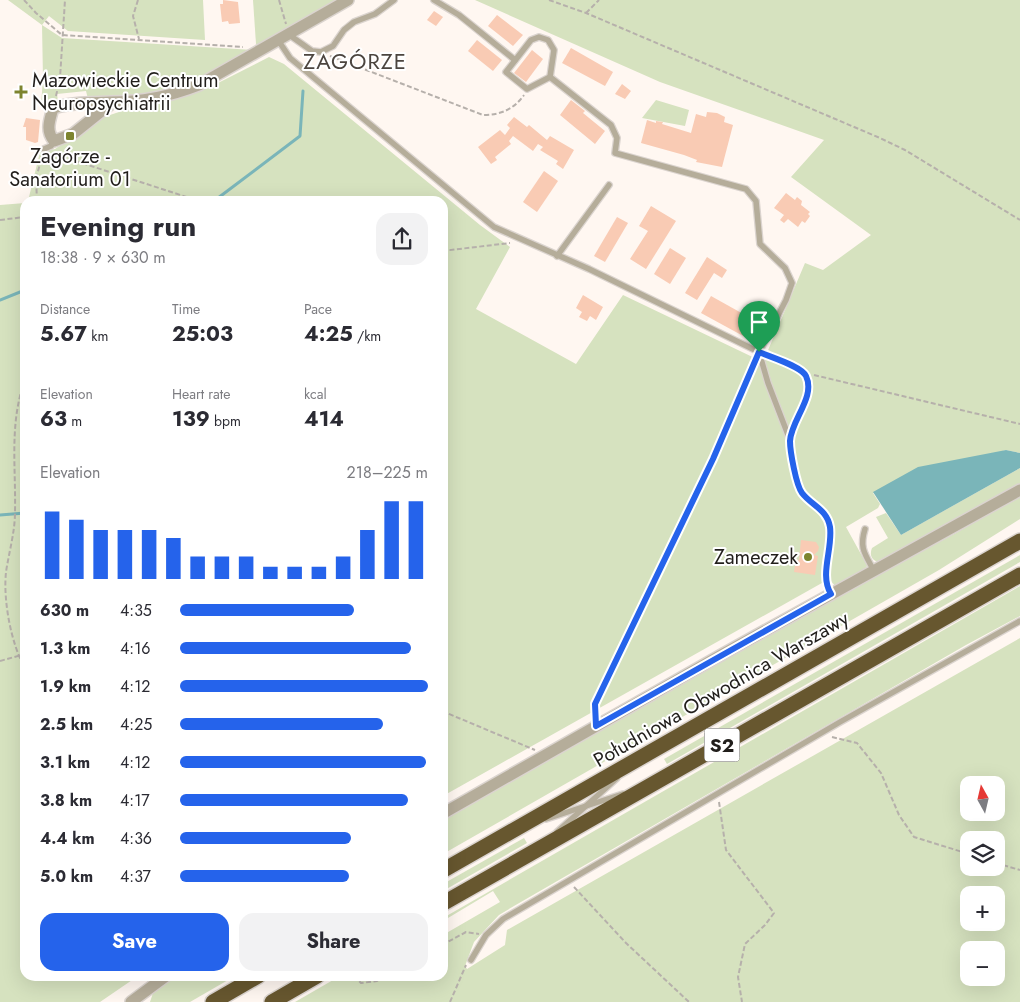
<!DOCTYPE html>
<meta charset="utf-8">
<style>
body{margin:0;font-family:Jost,sans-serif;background:#f2f2f3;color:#2b2b33;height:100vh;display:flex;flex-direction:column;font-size:19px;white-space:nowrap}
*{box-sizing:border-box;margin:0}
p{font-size:16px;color:#7c7c81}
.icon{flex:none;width:28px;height:28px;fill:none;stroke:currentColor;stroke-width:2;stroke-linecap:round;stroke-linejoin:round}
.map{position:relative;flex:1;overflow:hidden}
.side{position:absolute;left:20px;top:196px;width:428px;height:785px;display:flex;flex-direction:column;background:#fff;border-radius:15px;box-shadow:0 5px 20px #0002}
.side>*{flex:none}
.needle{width:32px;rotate:352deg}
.buttons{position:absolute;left:960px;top:776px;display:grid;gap:10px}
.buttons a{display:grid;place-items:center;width:45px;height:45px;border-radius:10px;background:#fff;box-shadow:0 5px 20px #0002;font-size:25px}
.pin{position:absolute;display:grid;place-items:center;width:42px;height:42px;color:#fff;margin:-51px -21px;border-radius:50% 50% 50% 0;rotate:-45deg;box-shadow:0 0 5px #0007}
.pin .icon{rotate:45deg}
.round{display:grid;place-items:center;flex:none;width:52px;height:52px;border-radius:15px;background:#f2f2f3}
.summary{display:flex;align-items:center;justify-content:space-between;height:85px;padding:0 20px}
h1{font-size:28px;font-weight:700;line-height:38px}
.figures{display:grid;grid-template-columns:repeat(3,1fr);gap:8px;height:85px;padding:5px 20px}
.figures div{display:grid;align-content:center}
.figures b{font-size:21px;font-weight:700}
.figures small{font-size:14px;font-weight:400}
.figures p{font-size:14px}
.chart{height:140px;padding:10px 20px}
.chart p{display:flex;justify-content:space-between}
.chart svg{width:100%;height:90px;margin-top:5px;stroke:#2563eb;stroke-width:6}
.primary-button{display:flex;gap:10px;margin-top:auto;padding:10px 20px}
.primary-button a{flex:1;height:58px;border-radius:15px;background:#2563eb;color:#fff;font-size:20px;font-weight:700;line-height:58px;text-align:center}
.primary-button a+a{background:#f2f2f3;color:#2b2b33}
ul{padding:0 20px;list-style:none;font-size:16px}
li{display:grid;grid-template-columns:80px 60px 1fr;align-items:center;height:38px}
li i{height:12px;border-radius:6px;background:#2563eb}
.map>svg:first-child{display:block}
.green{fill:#d6e2bf;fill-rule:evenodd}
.water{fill:#7ab5b9}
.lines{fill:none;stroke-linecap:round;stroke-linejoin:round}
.stream{stroke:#7ab5b9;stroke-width:3}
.building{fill:#f9cbb4}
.service-casing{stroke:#dbd4cf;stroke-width:8}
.minor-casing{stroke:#dbd4cf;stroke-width:14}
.motorway-casing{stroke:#dbd4cf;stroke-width:18}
.path{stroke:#b6b0ab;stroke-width:2;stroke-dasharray:5 2.5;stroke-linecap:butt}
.service{stroke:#b5ad9a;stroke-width:5.5}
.minor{stroke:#b5ad9a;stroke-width:11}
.motorway{stroke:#67572f;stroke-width:15}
.route-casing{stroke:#fff;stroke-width:10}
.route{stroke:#2563eb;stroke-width:6}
.poi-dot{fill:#7d842f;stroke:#fff;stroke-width:2}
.labels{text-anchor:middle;stroke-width:4;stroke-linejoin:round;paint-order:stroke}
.shield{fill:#fff;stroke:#64625f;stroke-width:1}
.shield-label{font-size:19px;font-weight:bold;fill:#211e1b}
.poi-label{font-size:20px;fill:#211e1b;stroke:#fff;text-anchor:start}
.street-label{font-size:20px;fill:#211e1b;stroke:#fff}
.quarter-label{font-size:22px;letter-spacing:1px;fill:#4c453f;stroke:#fff}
</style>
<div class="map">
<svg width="1020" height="1002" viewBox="0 0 1020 1002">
<rect width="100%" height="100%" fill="#fff7f1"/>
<g class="green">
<path d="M8,0H203L205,40L68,31L49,16L42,25L62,38L253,50C226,65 198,81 169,90C144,98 114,98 88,99L86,91L57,94L58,101L41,105L43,79L42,25Z"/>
<polygon points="253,0 337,0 260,44 256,44"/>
<polygon points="475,0 1020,0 1020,453 1006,450 873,493 880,504 878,508 846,527 867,565 866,572 836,587 829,579 443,796 442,201 28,201 40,152 55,149 101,118 134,107 180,98 218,83 269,57 284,64 480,225 510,247 476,309 576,364 623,295 763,362 805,263 823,270 871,235 791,177 824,140 660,82"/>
<polygon points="656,100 689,110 685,126 642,118"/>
<polygon points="25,203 25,976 138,976 100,1002 0,1002 0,205"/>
<path d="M1020,468V484L886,562L880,563C872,560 869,556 872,548L888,538L876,517L886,513L901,535Z"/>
<polygon points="1020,495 1020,519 939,570 443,854 443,817 770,632 956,533"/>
<polygon points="1020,555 1020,562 667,764 664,759"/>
<path d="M1020,586V616L966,645L514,906L499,915L474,942L465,966L467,969L505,945L507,930L1020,638V1002H295L340,976H442L443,935L500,902L493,891L443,921V918ZM969,785H996V812H969ZM969,840H996V868H969ZM969,895H996V922H969ZM969,950H996V978H969Z"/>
<polygon points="524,838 527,843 443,891 443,884"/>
<polygon points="177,976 235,976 190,1002 150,1002 153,993"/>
</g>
<polygon class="water" points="1006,450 1020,453 1020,468 901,535 873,492 918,467"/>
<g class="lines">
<g class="stream">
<polyline points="214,201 300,136 303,91"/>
<polyline points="0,300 25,290"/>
<polyline points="0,515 25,513"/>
</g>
</g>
<g class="building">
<polygon points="223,0 238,2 240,23 229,24 228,21 222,22 220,4 223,4"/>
<polygon points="434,11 443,17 436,26 427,20"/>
<polygon points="497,15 523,35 513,46 488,26"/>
<polygon points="477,40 502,60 493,71 468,51"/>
<polygon points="571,48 613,72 605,86 562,63"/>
<polygon points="532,50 543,59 526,82 514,73"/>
<polygon points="622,84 631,91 625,99 615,94"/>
<polygon points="571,100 585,111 583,113 605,131 595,144 560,115"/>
<polygon points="707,112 717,113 725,117 724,122 733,125 722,167 696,162 697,160 684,155 641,143 647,120 656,123 656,121 663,122 662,124 691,133 696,114 706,117"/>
<polygon points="514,117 527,127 529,125 547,140 550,136 574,150 563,169 556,164 558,161 540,150 543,147 538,144 533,151 513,136 509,141 511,144 495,157 497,160 491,164 478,147 500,130 505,135 510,128 507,125"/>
<polygon points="26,118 40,120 38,142 35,143 26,140 26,127 23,127"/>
<polygon points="544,171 558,181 537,212 523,202"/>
<polygon points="786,193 795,200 797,197 802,201 801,205 810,212 808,214 810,216 805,223 802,221 798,227 788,219 784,223 780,220 784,215 774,208"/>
<polygon points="651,206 676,221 646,269 630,259 648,231 639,226"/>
<polygon points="617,217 628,223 605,262 594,256"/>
<polygon points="670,248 686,258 670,284 654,274"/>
<polygon points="707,257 727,270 722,278 714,273 697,300 685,293"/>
<polygon points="583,295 603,307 596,320 590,316 587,321 579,317 582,312 576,308"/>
<polygon points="711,296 754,320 745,337 701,313"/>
<polygon points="801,540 816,542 819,547 818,551 814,555 818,556 815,575 794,572 796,559 799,560"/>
</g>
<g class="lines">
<g class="service-casing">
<g id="service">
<polyline points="434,0 459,15 515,60"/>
<polyline points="288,34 312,51 321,52 333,46 344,30 354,22 375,14 394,0"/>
<polygon points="539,37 548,40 554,50 550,77 527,89 506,72 531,40"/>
<polyline points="278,40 290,58 494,227 589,269 759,352 768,383 790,440"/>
<path d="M550,77L611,125L617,138L615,153L746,189L756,201L760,244L785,268L792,283L786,300L759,352C770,357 802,366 806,376C816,397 791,420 790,441C790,452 796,485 802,493C812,506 827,509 830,527C833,549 819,575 831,594"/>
<polyline points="44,149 51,146 54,141"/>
<polyline points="557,256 609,185"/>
<path d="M865,529C859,548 865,554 874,571"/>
<polyline points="546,819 623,794"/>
<polyline points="557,832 617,778"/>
<polyline points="471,960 486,935 503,919 840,722 1020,621"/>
</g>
</g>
<g class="minor-casing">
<g id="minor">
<path d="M113,102L73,134L54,141C45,130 50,120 53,108C72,102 92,103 111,102C142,102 171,96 199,85L348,0"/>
<polyline points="442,814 723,654 1020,490"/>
<polyline points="131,1002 166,976"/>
</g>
</g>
<g class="motorway-casing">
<g id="motorway">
<polyline points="442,871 1020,541"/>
<polyline points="442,904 1020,575"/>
<polyline points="213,1002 258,976"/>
<polyline points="272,1002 317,976"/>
</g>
</g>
<g class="path">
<polyline points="24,0 36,13 62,35 243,47"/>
<polyline points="138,0 133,16 139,39"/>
<polyline points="279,0 286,24"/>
<polyline points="549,0 586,13 880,138 905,150 1020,220"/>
<polyline points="586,13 599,0"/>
<path d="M330,56L483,115C501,115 514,109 524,95"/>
<polyline points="56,96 60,78 65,0"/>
<polyline points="54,154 199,201"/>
<polyline points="37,201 36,178 42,157"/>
<polyline points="0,220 25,217"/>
<polyline points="442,251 510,243"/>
<polyline points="814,375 1020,424"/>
<path d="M25,380C9,423 16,467 15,512C15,532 9,552 6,572C3,600 11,644 25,668"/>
<polyline points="0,661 25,654"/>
<polyline points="442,711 535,750"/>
<polyline points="596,714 595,704 713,459 754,364"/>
<polyline points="832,737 857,743 881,773 899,815 914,837 969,854"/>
<polyline points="719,802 726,850 774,913 765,925 745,944 738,977 742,1002"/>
<polyline points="996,863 1020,870"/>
<polyline points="574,887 626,943 689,1002"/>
<polyline points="442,945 466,932 479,934"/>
<polyline points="354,976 361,983 377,981 383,976"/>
<polyline points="450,1002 466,965"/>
</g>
<use href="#service" class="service"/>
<use href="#minor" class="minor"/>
<use href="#motorway" class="motorway"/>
</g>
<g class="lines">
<g class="route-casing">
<path id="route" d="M759,352C770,357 801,366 806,376C816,397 791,420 790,441C790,451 796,485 802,493C812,506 827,509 830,527C833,549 819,575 831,594L596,726L595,704L713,459Z"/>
</g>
<use href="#route" class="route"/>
</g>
<g class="poi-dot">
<path d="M18.5 84.5h5v5h5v5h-5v5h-5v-5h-5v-5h5z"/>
<rect x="65" y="131" width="10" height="10" rx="2.5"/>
<circle cx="808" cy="557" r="5"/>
</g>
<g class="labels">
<rect class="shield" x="704.5" y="728.5" width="35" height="33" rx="4"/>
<g class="shield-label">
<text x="722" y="752">S2</text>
</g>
<g class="poi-label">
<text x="32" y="87">Mazowieckie Centrum<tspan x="32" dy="23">Neuropsychiatrii</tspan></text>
<text x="70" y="163" text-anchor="middle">Zagórze -<tspan x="70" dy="23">Sanatorium 01</tspan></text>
<text x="798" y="564" text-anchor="end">Zameczek</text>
</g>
<g class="street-label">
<text transform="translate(721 689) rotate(-30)" y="7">Południowa Obwodnica Warszawy</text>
</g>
<g class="quarter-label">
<text x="355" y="69">ZAGÓRZE</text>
</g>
</g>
</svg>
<div class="buttons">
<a><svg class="needle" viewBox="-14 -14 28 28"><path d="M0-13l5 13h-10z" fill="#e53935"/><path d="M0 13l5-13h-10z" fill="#7c7c81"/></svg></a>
<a><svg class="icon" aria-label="layers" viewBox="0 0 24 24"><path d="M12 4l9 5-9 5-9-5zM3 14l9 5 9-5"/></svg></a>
<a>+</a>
<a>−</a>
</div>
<div class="pin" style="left:759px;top:352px;background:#1e9e55"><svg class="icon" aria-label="arrive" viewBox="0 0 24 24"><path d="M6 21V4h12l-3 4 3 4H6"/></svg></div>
<section class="side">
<div class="summary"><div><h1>Evening run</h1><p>18:38 · 9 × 630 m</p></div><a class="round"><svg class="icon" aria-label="share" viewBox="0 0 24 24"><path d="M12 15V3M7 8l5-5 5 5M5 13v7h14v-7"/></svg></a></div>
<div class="figures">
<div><p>Distance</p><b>5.67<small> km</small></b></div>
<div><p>Time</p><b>25:03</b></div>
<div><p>Pace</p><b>4:25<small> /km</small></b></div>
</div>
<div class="figures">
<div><p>Elevation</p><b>63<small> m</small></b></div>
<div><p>Heart rate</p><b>139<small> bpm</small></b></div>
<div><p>kcal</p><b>414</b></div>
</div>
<div class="chart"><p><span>Elevation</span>218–225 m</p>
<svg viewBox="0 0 160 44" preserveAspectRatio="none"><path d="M5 44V11M15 44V15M25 44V20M35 44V20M45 44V20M55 44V24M65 44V33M75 44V33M85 44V33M95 44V38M105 44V38M115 44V38M125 44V33M135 44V20M145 44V6M155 44V6"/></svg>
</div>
<ul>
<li><b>630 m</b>4:35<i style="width:70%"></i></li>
<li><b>1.3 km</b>4:16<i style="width:93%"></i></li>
<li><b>1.9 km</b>4:12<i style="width:100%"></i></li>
<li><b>2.5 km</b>4:25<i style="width:82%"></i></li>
<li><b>3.1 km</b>4:12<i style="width:99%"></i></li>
<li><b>3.8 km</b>4:17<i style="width:92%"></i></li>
<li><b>4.4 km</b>4:36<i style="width:69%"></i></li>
<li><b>5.0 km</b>4:37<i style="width:68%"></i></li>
</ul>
<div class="primary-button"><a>Save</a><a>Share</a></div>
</section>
</div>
